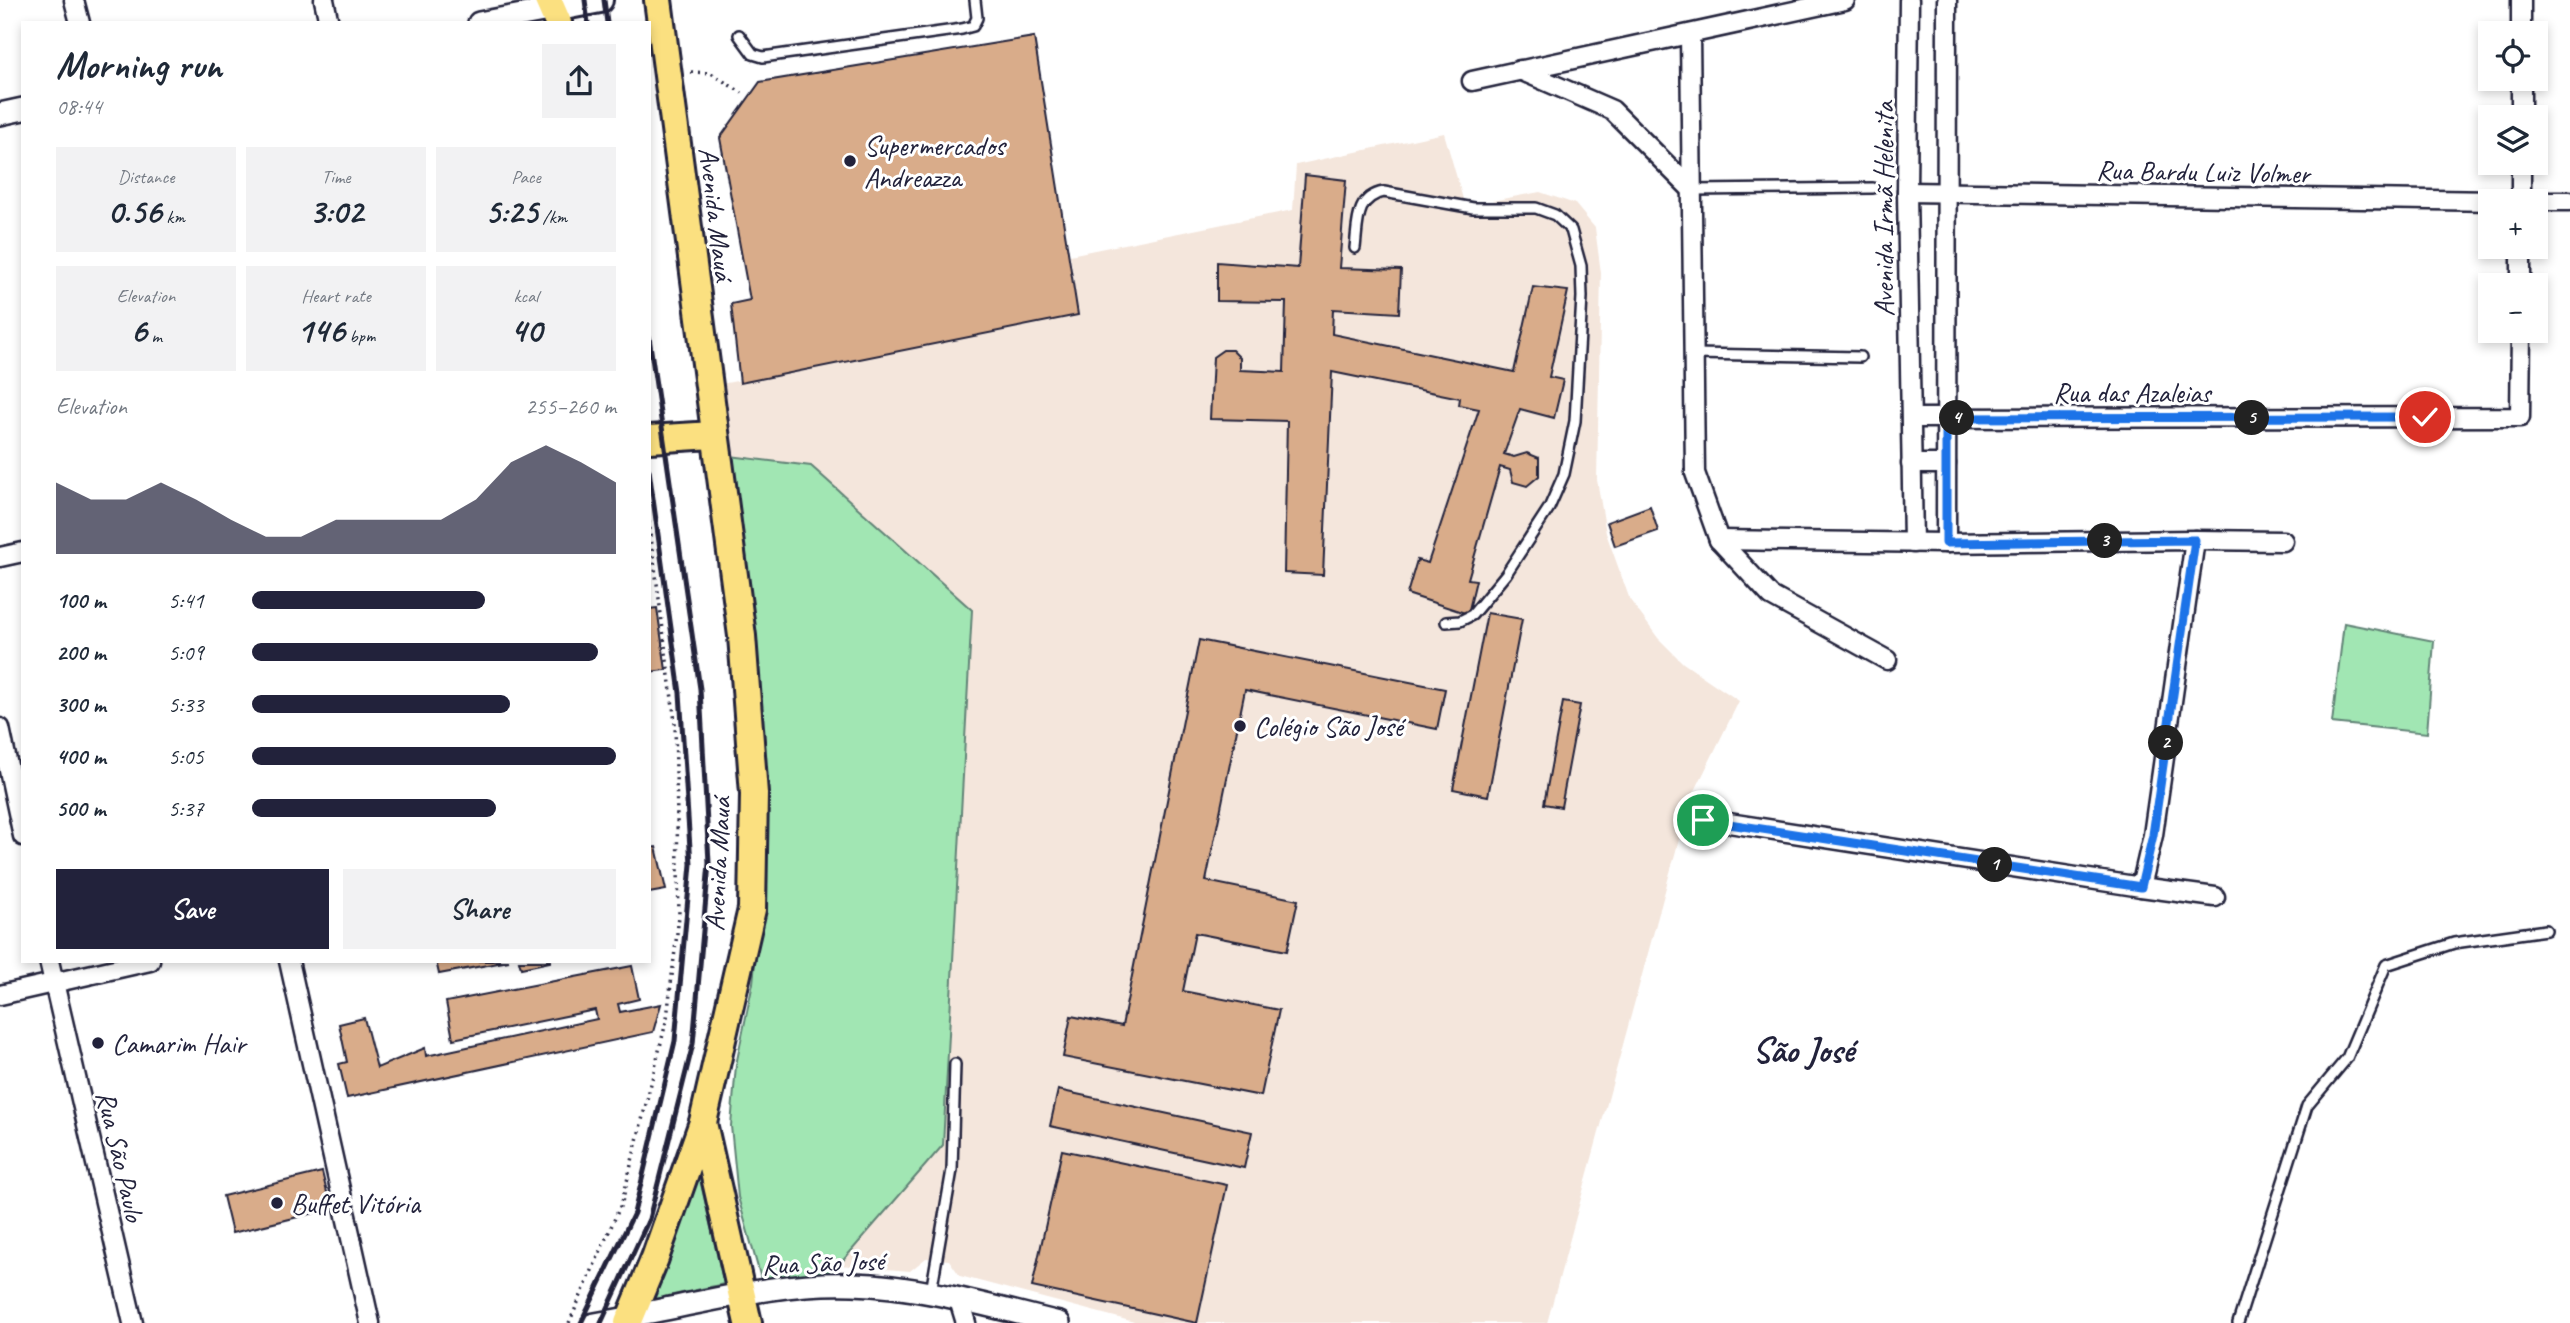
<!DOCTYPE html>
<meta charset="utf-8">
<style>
body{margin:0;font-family:Caveat,sans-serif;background:#f2f2f3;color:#1f2937;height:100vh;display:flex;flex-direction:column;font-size:26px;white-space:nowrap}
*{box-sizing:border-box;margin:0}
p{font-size:23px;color:#747a83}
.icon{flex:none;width:38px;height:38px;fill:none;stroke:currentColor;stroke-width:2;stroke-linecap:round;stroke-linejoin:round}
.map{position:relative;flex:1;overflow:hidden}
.panel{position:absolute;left:21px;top:21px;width:630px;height:942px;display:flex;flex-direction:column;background:#fff;border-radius:0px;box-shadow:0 4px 10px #0003}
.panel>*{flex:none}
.buttons{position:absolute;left:2478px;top:21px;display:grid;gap:14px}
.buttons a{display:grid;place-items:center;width:70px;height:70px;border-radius:0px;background:#fff;box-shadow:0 4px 10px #0003;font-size:35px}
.pin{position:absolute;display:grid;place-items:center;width:60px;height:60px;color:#fff;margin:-30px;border:4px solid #fff;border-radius:50%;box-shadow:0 2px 7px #0007}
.km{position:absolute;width:35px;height:35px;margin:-18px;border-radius:50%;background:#222;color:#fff;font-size:19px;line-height:35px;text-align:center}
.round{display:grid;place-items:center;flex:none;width:74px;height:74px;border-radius:0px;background:#f2f2f3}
.headline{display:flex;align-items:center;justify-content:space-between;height:119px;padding:0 35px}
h1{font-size:38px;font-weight:800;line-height:52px}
.metrics{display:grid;grid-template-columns:repeat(3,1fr);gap:10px;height:119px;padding:7px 35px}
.metrics div{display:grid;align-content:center;border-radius:0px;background:#f2f2f3;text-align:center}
.metrics b{font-size:35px;font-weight:800}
.metrics small{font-size:19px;font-weight:400}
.metrics p{font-size:19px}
.chart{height:196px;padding:14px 35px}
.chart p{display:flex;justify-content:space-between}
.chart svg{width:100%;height:126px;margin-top:7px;fill:#22223b;opacity:.7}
.button{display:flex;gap:14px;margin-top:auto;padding:14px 35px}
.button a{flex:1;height:80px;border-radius:0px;background:#22223b;color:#fff;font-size:28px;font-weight:800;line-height:80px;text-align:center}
.button a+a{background:#f2f2f3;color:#1f2937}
ul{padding:0 35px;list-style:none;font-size:23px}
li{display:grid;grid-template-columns:112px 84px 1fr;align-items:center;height:52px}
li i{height:18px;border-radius:9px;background:#22223b}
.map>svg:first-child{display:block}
.built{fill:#f4e6dc}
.green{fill:#a1e6b3;stroke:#628477;stroke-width:2}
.building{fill:#d9ac8a;stroke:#22223b;stroke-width:2}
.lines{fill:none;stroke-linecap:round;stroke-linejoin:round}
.service-casing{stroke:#22223b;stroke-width:14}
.minor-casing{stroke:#22223b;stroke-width:23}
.tertiary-casing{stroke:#22223b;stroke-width:26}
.secondary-casing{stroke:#22223b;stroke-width:30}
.primary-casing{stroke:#22223b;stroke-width:32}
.path{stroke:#22223b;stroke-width:3.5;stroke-dasharray:2 5;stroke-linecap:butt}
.service{stroke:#fff;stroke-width:9}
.minor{stroke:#fff;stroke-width:18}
.tertiary{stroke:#fff;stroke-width:21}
.secondary{stroke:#fff;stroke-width:24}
.primary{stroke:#fbe080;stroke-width:26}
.rail{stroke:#22223b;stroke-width:5}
.route-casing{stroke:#fff;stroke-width:14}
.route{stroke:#1a73e8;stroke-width:9}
.poi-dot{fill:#22223b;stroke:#fff;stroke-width:2.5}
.labels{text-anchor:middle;stroke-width:6;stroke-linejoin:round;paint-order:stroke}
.poi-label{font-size:28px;fill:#22223b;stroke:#fff;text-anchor:start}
.street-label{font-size:28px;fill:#22223b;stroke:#fff}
.district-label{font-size:35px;font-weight:bold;fill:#22223b;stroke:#fff}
</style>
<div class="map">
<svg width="2570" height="1323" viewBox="0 0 2570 1323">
<rect width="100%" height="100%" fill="#fff"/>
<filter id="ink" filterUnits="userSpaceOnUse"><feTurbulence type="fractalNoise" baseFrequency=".0143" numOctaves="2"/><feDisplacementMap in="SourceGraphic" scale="14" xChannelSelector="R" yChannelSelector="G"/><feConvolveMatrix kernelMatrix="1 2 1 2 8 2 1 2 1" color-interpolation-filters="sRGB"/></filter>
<g filter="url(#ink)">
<polygon class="built" points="1444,133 1465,206 1540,192 1575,204 1595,228 1601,273 1597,480 1606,533 1630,600 1658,638 1683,663 1739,701 1689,803 1547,1323 1138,1323 960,1276 949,1260 926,1258 910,1271 839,1265 818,1283 738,1197 731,1126 736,1065 753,983 760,915 721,384 1078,315 1070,255 1293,210 1296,165"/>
<g class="green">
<polygon points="730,456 811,466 972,610 943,1145 839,1265 818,1283 762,1282 738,1197 731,1126 736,1065 753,983 760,915"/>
<polygon points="2344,623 2434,641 2427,733 2332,723"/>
<polygon points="699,1175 724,1284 650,1300"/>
</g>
<g class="building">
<polygon points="1034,37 1078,315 740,383 731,304 750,300 720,138 760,82"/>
<polygon points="1305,175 1346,180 1339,268 1401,270 1399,313 1333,309 1332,334 1514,372 1533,287 1568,291 1549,377 1563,380 1554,418 1520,409 1504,454 1514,457 1527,453 1539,458 1539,476 1527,486 1513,482 1510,470 1500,467 1468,579 1476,580 1468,614 1407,594 1417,560 1428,563 1479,409 1459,405 1460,398 1332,372 1323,575 1284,573 1287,421 1210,419 1213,357 1223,350 1232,350 1240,358 1240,370 1284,372 1286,302 1217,301 1217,262 1298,268"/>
<polygon points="1650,506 1658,531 1615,546 1607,522"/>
<polygon points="657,608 666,670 649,672 649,609"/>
<polygon points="1487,613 1522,619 1488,796 1453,789"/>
<polygon points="1199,640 1445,689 1437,729 1245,690 1206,881 1298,900 1287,951 1195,933 1183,991 1279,1010 1261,1096 1063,1057 1071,1016 1122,1026"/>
<polygon points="1563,702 1580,705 1561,807 1544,804"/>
<polygon points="656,847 666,890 649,893 649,848"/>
<polygon points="436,961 509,961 439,974"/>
<polygon points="519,961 550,961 550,962 521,968"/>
<polygon points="632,966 639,999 618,1004 620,1012 661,1004 653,1032 347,1098 339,1064 347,1062 339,1024 364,1018 377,1068 425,1048 426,1056 597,1019 595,1010 453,1039 446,1002"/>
<polygon points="1058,1090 1252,1132 1244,1168 1050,1126"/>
<polygon points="1062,1150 1227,1185 1197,1323 1032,1287"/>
<polygon points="322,1172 331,1209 232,1233 223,1196"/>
</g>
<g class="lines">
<g class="service-casing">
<g id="service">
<polyline points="739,35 753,54 763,57 962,29 973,26 977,18 975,0"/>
<polyline points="1692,190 1873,188"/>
<path d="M1355,248C1358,224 1355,197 1384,192L1473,208H1536L1555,215L1571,230L1581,266L1582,297L1575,421L1564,474L1549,508L1506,574L1472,615L1460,621L1446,622"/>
<polyline points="1694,354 1860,357"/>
<polyline points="931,1292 952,1170 955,1064"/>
<polyline points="2238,1323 2307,1106 2347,1058 2386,965 2454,943 2546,930"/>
</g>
</g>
<g class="minor-casing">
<g id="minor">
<polyline points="74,0 80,23"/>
<polyline points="324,0 329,23"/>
<polyline points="1909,0 1907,192 1913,543"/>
<polyline points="2521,33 2521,0"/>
<polyline points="1690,34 1695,473 1719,540 1771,596 1887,660"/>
<polyline points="1520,70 1612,110 1692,190"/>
<polyline points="1472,81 1845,0"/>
<polyline points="2521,117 2521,79"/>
<polyline points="1907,192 2498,201"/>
<polyline points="2521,201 2521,163"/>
<polyline points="2535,201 2570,201"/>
<polyline points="2521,285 2521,247"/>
<polyline points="1911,418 2520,417 2521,331"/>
<polyline points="1911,464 1946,464"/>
<polyline points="2195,540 2283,541"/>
<polyline points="1946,543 1947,0"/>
<polyline points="0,557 23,552"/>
<polyline points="0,728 23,836"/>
<polyline points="1703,819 2141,887 2153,835 2195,540 1946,543 1719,540"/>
<polyline points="2141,887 2215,897"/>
<polyline points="49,961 133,1323"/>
<polyline points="289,961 370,1323"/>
<polyline points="0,995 150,961"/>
<polyline points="959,1300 966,1323"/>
<polyline points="592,1323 630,1316"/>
</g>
</g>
<g class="tertiary-casing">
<g id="tertiary">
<polyline points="479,23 554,9"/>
<polyline points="0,114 23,109"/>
<path d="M630,1316C703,1303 778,1281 853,1284C923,1286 992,1307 1059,1323"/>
</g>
</g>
<g class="secondary-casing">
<polyline id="secondary" points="554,9 600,0"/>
</g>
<g class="primary-casing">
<g id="primary">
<polyline points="548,0 558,23"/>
<polyline points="649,439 713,435"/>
<polyline points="703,1123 748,1323"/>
<polyline points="628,1323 655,1258 703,1122 752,909 754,794 742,636 658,0"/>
</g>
</g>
<g class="path">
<polyline points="691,72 711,73 742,93"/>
<polyline points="569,1323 622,1202 667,1018 679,916 675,722 649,522"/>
</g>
<use href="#service" class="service"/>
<use href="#minor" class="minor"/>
<use href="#tertiary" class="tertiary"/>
<use href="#secondary" class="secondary"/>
<use href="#primary" class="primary"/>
<g class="rail">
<polyline points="585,0 588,23"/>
<polyline points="604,0 607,23"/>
<polyline points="581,1323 634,1213 675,1041 691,864 680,693 649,470"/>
<polyline points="601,1323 649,1219 693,1044 709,863 700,689 649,337"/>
</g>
</g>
</g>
<g class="lines" filter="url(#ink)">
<g class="route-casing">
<polyline id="route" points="1703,820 2141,887 2153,835 2195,540 1946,543 1946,418 2425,417"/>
</g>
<use href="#route" class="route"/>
</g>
<g class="poi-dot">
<circle cx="850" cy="161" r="7"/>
<circle cx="1240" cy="726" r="7"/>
<circle cx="98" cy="1043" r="7"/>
<circle cx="277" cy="1203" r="7"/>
</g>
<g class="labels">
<g class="poi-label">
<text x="864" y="155">Supermercados<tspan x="864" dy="32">Andreazza</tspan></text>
<text x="1254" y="736">Colégio São José</text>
<text x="112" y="1053">Camarim Hair</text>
<text x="291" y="1213">Buffet Vitória</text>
</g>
<g class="street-label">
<text transform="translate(2203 171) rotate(1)" y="10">Rua Bardu Luiz Volmer</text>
<text transform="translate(1883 209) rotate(-90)" y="10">Avenida Irmã Helenita</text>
<text transform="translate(717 214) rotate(83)" y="10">Avenida Mauá</text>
<text x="2132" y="402">Rua das Azaleias</text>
<text transform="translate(717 864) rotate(-87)" y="10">Avenida Mauá</text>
<text transform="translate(121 1156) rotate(77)" y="10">Rua São Paulo</text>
<text transform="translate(823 1262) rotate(-2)" y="10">Rua São José</text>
</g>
<g class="district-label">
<text x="1803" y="1062">São José</text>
</g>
</g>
</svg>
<div class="buttons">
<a><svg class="icon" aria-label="locate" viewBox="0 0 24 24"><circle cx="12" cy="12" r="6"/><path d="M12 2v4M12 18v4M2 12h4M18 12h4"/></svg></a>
<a><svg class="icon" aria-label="layers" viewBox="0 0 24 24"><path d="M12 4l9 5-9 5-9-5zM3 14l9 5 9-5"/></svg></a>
<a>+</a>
<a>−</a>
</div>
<div class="pin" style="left:1703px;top:820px;background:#1e9e55"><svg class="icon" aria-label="arrive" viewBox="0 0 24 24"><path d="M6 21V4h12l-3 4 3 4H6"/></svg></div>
<div class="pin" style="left:2425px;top:417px;background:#d93025"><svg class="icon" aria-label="check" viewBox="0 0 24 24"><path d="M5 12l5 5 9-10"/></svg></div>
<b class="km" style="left:1995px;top:865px">1</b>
<b class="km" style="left:2166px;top:743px">2</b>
<b class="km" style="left:2105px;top:541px">3</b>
<b class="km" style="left:1957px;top:418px">4</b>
<b class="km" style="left:2252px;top:418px">5</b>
<section class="panel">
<div class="headline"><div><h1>Morning run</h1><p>08:44</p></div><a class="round"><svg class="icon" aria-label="share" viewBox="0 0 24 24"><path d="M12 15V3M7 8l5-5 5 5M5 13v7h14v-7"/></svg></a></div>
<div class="metrics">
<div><p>Distance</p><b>0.56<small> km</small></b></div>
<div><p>Time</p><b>3:02</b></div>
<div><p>Pace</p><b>5:25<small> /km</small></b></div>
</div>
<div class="metrics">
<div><p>Elevation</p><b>6<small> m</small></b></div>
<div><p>Heart rate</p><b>146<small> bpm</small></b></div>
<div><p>kcal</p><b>40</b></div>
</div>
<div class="chart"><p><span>Elevation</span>255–260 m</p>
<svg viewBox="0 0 160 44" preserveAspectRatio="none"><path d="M0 44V19L10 25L20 25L30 19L40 25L50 32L60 38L70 38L80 32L90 32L100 32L110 32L120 25L130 12L140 6L150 12L160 19V44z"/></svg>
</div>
<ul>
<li><b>100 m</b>5:41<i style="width:64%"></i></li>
<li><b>200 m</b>5:09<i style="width:95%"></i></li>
<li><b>300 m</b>5:33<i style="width:71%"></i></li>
<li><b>400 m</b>5:05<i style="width:100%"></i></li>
<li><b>500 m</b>5:37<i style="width:67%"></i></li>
</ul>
<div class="button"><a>Save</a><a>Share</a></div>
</section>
</div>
